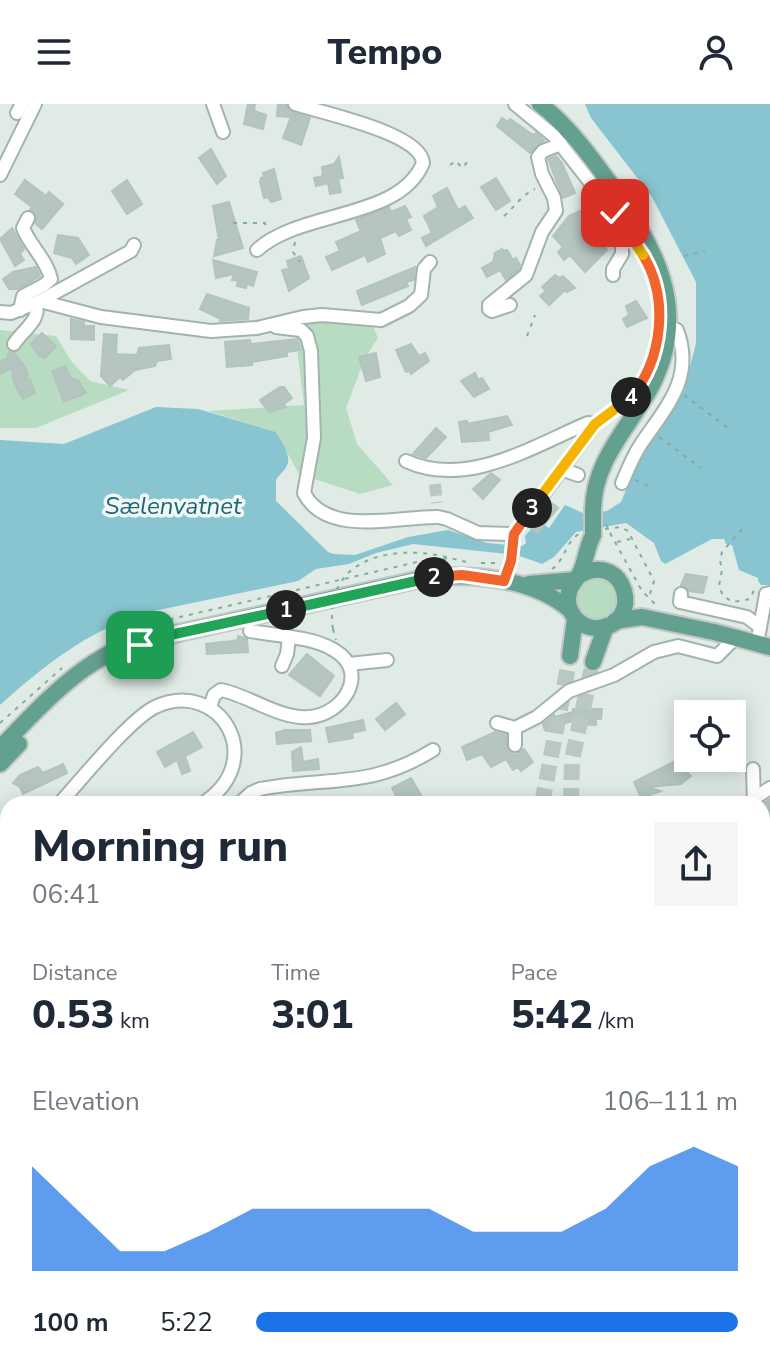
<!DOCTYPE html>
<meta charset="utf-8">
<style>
body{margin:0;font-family:"Nunito Sans",sans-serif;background:#f6f6f7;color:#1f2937;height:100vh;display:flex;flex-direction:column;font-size:30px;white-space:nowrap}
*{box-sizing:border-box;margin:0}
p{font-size:26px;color:#747a83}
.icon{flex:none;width:44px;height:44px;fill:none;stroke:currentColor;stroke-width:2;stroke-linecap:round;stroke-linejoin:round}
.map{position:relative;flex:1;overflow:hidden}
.details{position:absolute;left:0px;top:692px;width:770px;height:572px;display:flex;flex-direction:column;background:#fff;border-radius:24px 24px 0 0;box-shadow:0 4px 20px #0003}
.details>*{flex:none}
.controls{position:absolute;left:674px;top:596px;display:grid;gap:16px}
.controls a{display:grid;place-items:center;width:72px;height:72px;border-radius:0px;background:#fff;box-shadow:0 4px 20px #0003;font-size:40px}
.pin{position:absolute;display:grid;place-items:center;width:68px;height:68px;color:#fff;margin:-34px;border-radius:16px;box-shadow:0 4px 12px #0006}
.km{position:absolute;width:40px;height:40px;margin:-20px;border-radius:50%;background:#222;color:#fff;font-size:22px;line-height:40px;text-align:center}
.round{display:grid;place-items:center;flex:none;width:84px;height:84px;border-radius:0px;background:#f6f6f7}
.overview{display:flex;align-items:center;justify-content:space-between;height:136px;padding:0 32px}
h1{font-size:44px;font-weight:800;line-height:60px}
.stats{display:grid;grid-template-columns:repeat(3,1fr);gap:12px;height:136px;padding:8px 32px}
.stats div{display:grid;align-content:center}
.stats b{font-size:40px;font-weight:800}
.stats small{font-size:22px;font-weight:400}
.stats p{font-size:22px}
.chart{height:224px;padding:16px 32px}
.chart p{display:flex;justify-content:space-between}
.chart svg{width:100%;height:144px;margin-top:8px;fill:#1a73e8;opacity:.7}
ul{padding:0 32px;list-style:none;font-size:26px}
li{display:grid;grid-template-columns:128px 96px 1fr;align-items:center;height:60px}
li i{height:20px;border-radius:10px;background:#1a73e8}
header{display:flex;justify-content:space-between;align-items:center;height:104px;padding:0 32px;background:#fff;font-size:36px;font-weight:800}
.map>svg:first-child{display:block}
.green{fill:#b8dcc2}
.water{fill:#88c5d0}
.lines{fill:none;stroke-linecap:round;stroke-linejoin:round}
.stream{stroke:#88c5d0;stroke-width:3}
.building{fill:#b5c5bf;stroke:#b2c4bd;stroke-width:2}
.minor-tunnel{stroke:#bac8c2;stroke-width:12;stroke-dasharray:12 6;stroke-linecap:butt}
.major-tunnel{stroke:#bac8c2;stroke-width:16;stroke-dasharray:16 8;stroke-linecap:butt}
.minor-casing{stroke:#a3b3ad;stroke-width:16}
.major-casing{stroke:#c1c8c6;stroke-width:20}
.path{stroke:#80ae9f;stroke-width:2;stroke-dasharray:4 6;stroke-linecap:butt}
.minor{stroke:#fff;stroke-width:12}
.major{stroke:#64a090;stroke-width:16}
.major-bridge-casing{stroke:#c1c8c6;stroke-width:20;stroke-linecap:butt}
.path-bridge{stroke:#80ae9f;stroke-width:2;stroke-dasharray:4 6;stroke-linecap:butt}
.major-bridge{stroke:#64a090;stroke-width:16}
.split-1-casing{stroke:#fff;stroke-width:16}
.split-2-casing{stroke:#fff;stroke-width:16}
.split-3-casing{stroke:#fff;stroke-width:16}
.split-4-casing{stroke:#fff;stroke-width:16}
.split-5-casing{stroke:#fff;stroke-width:16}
.split-6-casing{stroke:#fff;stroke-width:16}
.split-1{stroke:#22a559;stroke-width:10}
.split-2{stroke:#22a559;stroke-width:10}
.split-3{stroke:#f0652b;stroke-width:10}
.split-4{stroke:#f5b400;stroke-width:10}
.split-5{stroke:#f0652b;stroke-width:10}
.split-6{stroke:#f5b400;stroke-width:10}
.labels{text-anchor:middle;stroke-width:7;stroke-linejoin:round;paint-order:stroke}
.water-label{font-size:24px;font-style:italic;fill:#1c6776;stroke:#f0f7f4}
</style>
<header><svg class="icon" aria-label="menu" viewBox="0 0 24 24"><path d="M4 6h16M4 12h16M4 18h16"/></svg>Tempo<svg class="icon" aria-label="person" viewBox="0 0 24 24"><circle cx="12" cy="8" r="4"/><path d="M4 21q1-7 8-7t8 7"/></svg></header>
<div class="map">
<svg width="770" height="1264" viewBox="0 0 770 1264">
<rect width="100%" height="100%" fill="#e0ebe6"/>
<g class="green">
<polygon points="313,204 372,220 378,234 365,254 346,304 357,340 393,381 360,390 299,370 276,328 208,307 304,301 295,227"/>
<polygon points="0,226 56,232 71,257 90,277 129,286 36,324 0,324"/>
<circle cx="597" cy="495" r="21"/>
</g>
<g class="water">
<path d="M585,0H770V481H761L758,477V474L739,466L732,441L726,440L724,435H712L665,460L661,457L654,439L626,419L576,428L554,453L542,460L517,451L413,440L376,449L349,460L316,465L298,477L144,509C85,529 46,560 0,601V336L64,340L156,303L198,305L276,328C282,338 294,354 285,365C282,369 278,372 276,376V397L328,448L334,450L355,451L408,433L448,426L487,439L522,442L526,439L525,432L538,417L549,424L565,401L583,409L607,407L621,398L640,353L684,287L696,239V178L652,93L591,14Z"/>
<polygon points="8,1253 8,1256 103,1256 113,1264 0,1264 0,1256"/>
</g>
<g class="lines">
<g class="stream">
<polyline points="762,1181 770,1179"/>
<polyline points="557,1264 576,1256"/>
</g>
</g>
<g class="building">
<polygon points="248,0 255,0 254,7 266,11 263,25 244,20"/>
<polygon points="278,0 286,1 292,8 310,14 301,41 283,34 291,13 277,12"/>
<polygon points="502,14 508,18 510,15 533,31 536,29 544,36 530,49 497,22"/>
<polygon points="211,45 226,72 217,80 199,54"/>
<polygon points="556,52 562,59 575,89 563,94 548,55"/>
<polygon points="339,53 343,74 338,75 341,88 330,90 328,79 316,82 314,74 323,72 322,63 334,60"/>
<polygon points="274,65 281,95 271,98 268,93 264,94 260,78 261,74 264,73 263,69"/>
<polygon points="496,74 510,97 496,106 481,83"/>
<polygon points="25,76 46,92 49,88 63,100 42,125 35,119 37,113 30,106 32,103 15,90"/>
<polygon points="127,76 142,100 127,110 112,87"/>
<polygon points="447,84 458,106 465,102 473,114 426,142 422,134 432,129 424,112 438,103 433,92"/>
<polygon points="229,98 243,144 214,152 217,136 219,136 213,102"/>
<polygon points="405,102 411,113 406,115 411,126 399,132 396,127 380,134 385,150 368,158 365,151 332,166 326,153 340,147 336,138 361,127 356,116 389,103 391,108"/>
<polygon points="580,107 587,114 583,118 592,128 589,134 591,140 597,144 604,142 607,146 585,168 570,151 564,156 558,148 563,143 553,132 569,112"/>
<polygon points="12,124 24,145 20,150 24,156 15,162 0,135"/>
<polygon points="58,131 78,134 89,151 76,160 72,154 54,149"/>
<polygon points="502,145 504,147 507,146 513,156 516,154 520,161 518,166 506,176 500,166 487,173 482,164 493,158 495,149"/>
<polygon points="301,152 309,174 289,187 282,166 289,165 287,157"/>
<polygon points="213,156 257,168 253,182 247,180 246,184 237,182 238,177 232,176 234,170 216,174"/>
<polygon points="36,163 40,172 18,185 9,185 3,175 13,168"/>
<polygon points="415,163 414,176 406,178 408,182 362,201 357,187"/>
<polygon points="555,171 560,174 563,172 575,184 567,188 565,186 549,201 540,192 546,187 542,183"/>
<polygon points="207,190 249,204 248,215 220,217 221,215 200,205"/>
<polygon points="636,197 647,214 627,223 623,215 629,211 626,202"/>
<polygon points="71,215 84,218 84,222 94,222 94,236 71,235"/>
<polygon points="42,229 56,242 45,254 39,252 31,240"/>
<polygon points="104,230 117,231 116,250 137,251 139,244 169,241 171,255 157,257 155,262 135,266 123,276 120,273 110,282 101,272"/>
<polygon points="297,235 300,246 287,248 287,252 252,258 252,261 227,263 225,238 250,236 251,240"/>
<polygon points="411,240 419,252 425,249 429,257 411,270 409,267 406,268 396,246"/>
<polygon points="9,248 14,249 25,263 28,272 23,277 30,275 35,289 23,295 15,281 11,264 0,270 0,258 7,254"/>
<polygon points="376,249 380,273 366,277 359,253"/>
<polygon points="65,262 71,275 78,276 86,289 64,298 52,267"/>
<polygon points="475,269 478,276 482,274 489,285 474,293 461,277"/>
<polygon points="280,283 284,283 292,294 284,300 286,303 269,308 260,296"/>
<polygon points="507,312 512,321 488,328 489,336 462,338 459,318 467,317 467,320"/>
<polygon points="436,324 446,333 426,354 413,350"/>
<polygon points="491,369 500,376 483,395 473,385"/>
<polygon points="549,397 558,404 537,429 530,423"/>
<polygon points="686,470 707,473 703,489 689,487 681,481"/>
<polygon points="238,532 247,535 248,548 207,550 206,540 232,537 238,536"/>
<polygon points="307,550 334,572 320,592 289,571"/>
<polygon points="396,599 405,610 385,626 376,615"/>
<polygon points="573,605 602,605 601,615 596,615 596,621 577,620 577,616 554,622 555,625 546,627 544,624 543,620 554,611 555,613 573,608"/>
<polygon points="363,616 365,626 352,629 353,634 329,638 326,624"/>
<polygon points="285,626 310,626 311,637 277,640 276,629"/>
<polygon points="193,628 202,643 185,652 190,667 182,670 177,656 165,663 157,648"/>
<polygon points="495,628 506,631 506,642 510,648 514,651 524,645 533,658 521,667 518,663 513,666 506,655 491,663 482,650 467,656 462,643"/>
<polygon points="301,643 303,658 318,655 319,665 293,667 292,648"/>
<polygon points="675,657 677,663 685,666 691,672 681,680 648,683 661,687 641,694 634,678"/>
<polygon points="63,660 67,669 23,690 20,683 13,679 20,671 38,663 43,669"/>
<polygon points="411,674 421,691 400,700 392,684"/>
<polygon points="770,695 770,764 762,762 762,728 767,710 762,709 762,704 763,700"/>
<polygon points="762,1247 770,1255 770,1264 717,1264 713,1256 762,1256"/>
<polygon points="361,1256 402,1256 404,1264 362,1264"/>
</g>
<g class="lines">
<polyline class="minor-tunnel" points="435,380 437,399"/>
<g class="major-tunnel">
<polyline points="542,700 570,552"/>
<polyline points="571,700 572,656 593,558"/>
<polyline points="762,811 770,809"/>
<polyline points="762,839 770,837"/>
<polyline points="762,873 770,871"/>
<polyline points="762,938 770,934"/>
<polyline points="0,1194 8,1190"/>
</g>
<g class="minor-casing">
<g id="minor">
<polyline points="213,0 223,28"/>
<polyline points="515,0 554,32 590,78 622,137 622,150 613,165 613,171"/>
<polyline points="17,9 22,0"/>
<polyline points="0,71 35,0"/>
<polyline points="598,135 613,110"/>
<path d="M257,146C300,106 400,116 423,59C421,29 322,9 295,0"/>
<polyline points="40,197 131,147 134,141"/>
<polyline points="510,201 492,207 489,205 489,201 526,171 542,128 556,107 554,94 542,70 538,53 543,47 561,40"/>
<path d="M20,206L23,192L44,181L51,175C47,156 30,142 23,124L28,114"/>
<polyline points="0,208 11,209 40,197 101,213 211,227 257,224 303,213 322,211 381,216 409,202 421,191 424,165 430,158"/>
<path d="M276,223L301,226L307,232L311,247L314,334L304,389C327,434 399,412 438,413L447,415L478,429L514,430"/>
<path d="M14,240C22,227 41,216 36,200"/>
<path d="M406,357C467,385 533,342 588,319L595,320L514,430L511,457L504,477"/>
<polyline points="561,365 578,371"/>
<path d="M622,379C628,365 633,352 641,340C666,303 695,274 677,226L668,222"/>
<polyline points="681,490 680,498 747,513 760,523"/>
<polyline points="759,529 766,490 770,489"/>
<polyline points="349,560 387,556"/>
<polyline points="282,562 287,550 289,534"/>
<path d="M210,603L214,591L221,586C248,591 281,616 309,613C343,611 371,568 334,546C311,532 276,532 250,527"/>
<polyline points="497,619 515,624"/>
<polyline points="515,641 515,624 537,613 569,587 614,571 654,548 678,542 717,552 735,534"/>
<polyline points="753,665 754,700"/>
<polyline points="755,694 770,684"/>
<path d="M59,700C81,676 129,616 155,603C220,573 270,657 202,700"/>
<path d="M239,700L251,689L260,685C328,672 368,686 433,646"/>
<polyline points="0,726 8,726"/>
<polyline points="0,754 8,752"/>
<polyline points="0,923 8,914"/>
<polyline points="762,953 770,961"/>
<polyline points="762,993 770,992"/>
<polyline points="0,1049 8,1044"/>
<polyline points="0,1103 8,1097"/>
<polyline points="762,1129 770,1125"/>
<polyline points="0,1146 8,1146"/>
<polyline points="762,1156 770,1160"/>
<polyline points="0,1185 8,1183"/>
<polyline points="762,1237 770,1240"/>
<polyline points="486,1256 488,1264"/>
<polyline points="646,1256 646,1264"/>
<polyline points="290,1264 294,1256"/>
<polyline points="341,1264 342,1256"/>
<polyline points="688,1264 698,1256"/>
</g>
</g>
<g class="major-casing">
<g id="major">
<path d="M540,0C568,22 588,49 609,78C654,142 691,203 652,281C630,323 593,356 593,407"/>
<path d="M580,471C626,446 644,519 600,524C580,526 564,507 569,488C571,479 578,475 581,467C586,455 587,443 593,431"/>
<polyline points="529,480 575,476"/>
<polyline points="615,517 642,513 714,528 770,543"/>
<polyline points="570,552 575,515"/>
<polyline points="593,558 606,522"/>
<path d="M0,644C48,595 96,538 170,531L430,473C477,470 531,474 569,505"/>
<polyline points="0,660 19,640"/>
</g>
</g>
<g class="path">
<polyline points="450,61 456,57 462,64 471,54"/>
<path d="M504,112C516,102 520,92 535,85"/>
<polyline points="233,119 265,119 267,126"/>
<polyline points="295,138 293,148 300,158"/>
<polyline points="684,152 705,147"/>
<polyline points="527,232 535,211"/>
<polyline points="684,291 728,324"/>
<polyline points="602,315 626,297"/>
<polyline points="659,333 701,364"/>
<polyline points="635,376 653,384"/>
<polyline points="605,425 620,423 628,427 654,477 649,493"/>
<polyline points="742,425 722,448 720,456 722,466 719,482 723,492 733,498 750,495 755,484"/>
<polyline points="610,429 642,487 658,503"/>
<polyline points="617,438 630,435"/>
<polyline points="481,459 499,459"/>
<path d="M552,465C565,456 566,437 579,430"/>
<polyline points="150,520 417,458 450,454 471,459"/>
<polyline points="333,525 336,536"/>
<polyline points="0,619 62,564"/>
<polyline points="1,714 8,714"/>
<polyline points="0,1247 8,1245"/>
<polyline points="188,1256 196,1264"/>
<polyline points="270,1264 280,1260"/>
</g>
<use href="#minor" class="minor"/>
<use href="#major" class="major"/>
<g class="major-bridge-casing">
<polyline id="major-bridge" points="593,407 593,431"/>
</g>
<g class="path-bridge">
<polyline points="606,420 610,429"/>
<path d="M333,525C322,453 395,439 450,454"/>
</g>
<use href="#major-bridge" class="major-bridge"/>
</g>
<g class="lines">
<g class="split-1-casing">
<polyline id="split-1" points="140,541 170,531 286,506"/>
</g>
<g class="split-2-casing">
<polyline id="split-2" points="286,506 434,473"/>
</g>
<g class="split-3-casing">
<polyline id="split-3" points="434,473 462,471 504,477 511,457 514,430 532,404"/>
</g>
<g class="split-4-casing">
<polyline id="split-4" points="532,404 595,320 631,293"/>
</g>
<g class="split-5-casing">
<path id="split-5" d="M631,293C663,255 669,194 643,151"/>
</g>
<g class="split-6-casing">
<polyline id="split-6" points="615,109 643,151"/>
</g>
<use href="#split-1" class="split-1"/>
<use href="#split-2" class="split-2"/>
<use href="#split-3" class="split-3"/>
<use href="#split-4" class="split-4"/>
<use href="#split-5" class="split-5"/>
<use href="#split-6" class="split-6"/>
</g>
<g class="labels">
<g class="water-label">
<text x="173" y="410">Sælenvatnet</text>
</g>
</g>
</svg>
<div class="controls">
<a><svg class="icon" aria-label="locate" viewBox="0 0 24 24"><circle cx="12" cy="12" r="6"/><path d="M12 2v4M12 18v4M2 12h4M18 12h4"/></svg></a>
</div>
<div class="pin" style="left:140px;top:541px;background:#1e9e55"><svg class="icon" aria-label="arrive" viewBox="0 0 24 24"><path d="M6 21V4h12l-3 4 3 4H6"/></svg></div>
<div class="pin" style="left:615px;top:109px;background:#d93025"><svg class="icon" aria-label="check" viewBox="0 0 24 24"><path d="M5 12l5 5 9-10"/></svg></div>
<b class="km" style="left:286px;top:506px">1</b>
<b class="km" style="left:434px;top:473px">2</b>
<b class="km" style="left:532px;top:404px">3</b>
<b class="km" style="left:631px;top:293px">4</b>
<section class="details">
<div class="overview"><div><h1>Morning run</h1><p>06:41</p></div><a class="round"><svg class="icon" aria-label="share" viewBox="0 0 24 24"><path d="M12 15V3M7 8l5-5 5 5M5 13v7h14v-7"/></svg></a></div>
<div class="stats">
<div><p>Distance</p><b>0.53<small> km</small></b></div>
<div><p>Time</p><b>3:01</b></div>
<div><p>Pace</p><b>5:42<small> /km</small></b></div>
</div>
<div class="chart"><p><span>Elevation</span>106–111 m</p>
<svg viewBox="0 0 160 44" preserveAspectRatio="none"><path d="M0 44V12L10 25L20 38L30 38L40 32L50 25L60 25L70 25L80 25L90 25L100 32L110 32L120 32L130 25L140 12L150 6L160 12V44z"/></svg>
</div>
<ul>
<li><b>100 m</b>5:22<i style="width:100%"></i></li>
</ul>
</section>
</div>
